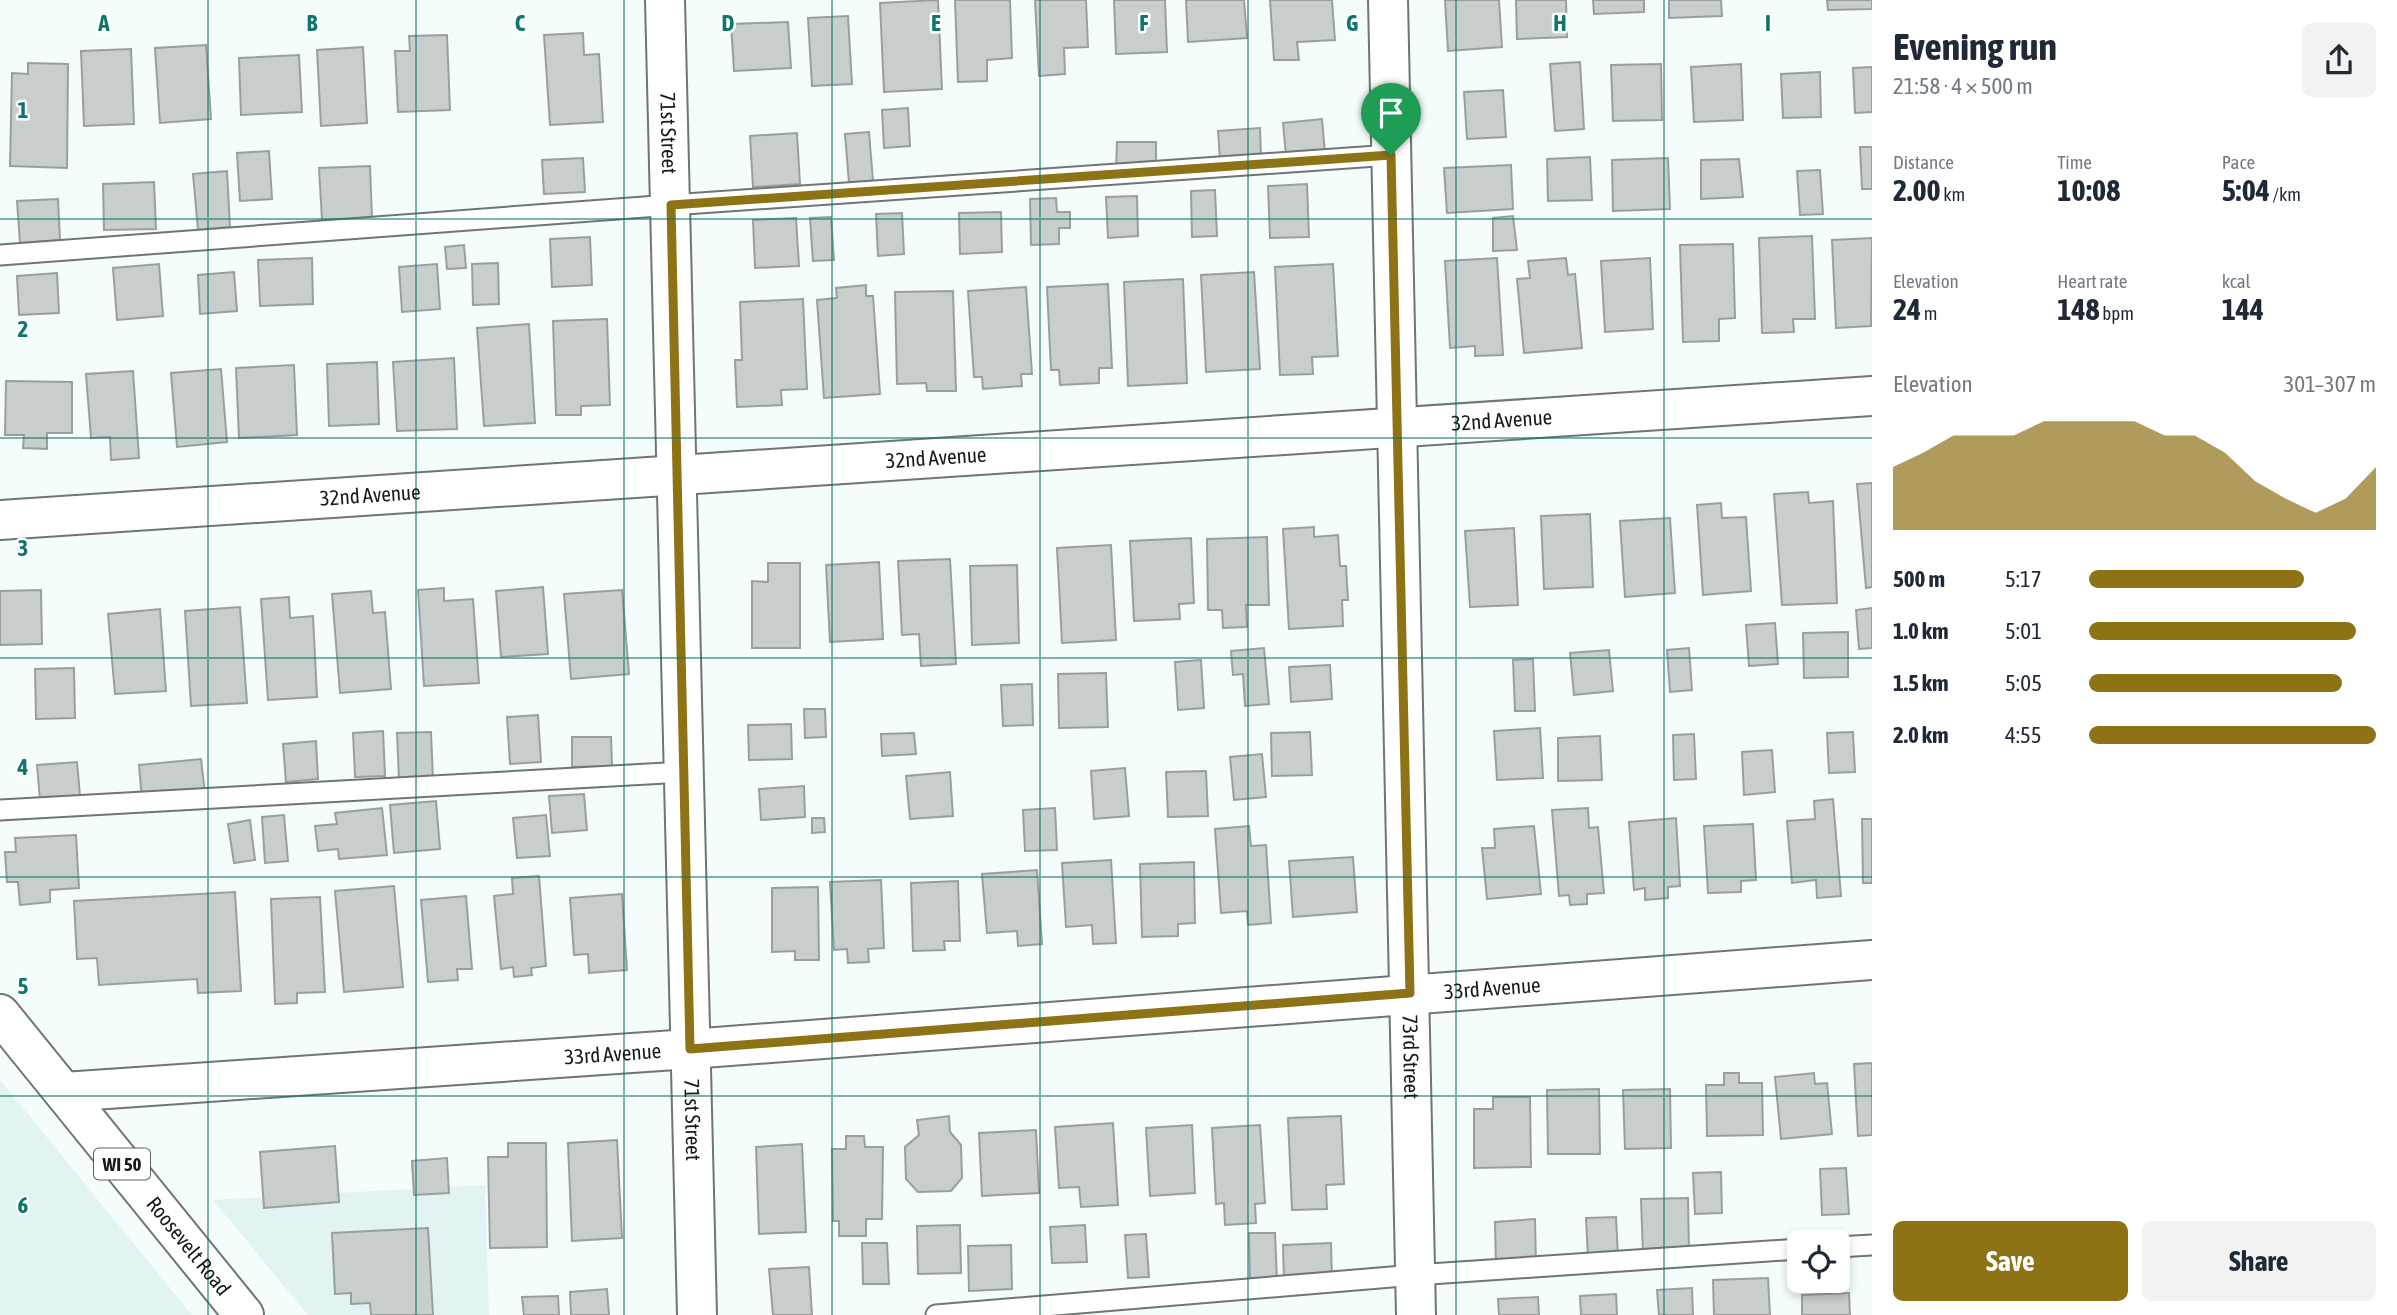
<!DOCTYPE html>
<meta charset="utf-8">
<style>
body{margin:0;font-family:"Asap Condensed",sans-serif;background:#f2f2f3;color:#1f2937;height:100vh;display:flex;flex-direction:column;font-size:26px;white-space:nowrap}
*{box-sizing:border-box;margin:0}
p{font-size:23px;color:#747a83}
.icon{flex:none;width:38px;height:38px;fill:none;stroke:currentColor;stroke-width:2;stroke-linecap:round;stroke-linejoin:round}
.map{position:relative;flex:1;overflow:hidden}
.details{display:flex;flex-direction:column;background:#fff;width:525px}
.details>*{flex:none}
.controls{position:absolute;left:1787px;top:1230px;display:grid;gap:14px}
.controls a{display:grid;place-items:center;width:63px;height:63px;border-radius:10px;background:#fff;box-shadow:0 4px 10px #0003;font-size:35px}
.pin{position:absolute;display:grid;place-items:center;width:60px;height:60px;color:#fff;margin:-72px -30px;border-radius:50% 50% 50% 0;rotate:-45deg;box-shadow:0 0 7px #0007}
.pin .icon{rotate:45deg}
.round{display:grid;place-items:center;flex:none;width:74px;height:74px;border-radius:10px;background:#f2f2f3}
.head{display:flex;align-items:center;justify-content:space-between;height:119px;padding:0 21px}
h1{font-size:38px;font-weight:700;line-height:52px}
.stats{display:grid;grid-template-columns:repeat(3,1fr);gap:10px;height:119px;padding:7px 21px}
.stats div{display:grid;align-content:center}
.stats b{font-size:30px;font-weight:700}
.stats small{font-size:19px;font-weight:400}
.stats p{font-size:19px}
.chart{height:196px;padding:14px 21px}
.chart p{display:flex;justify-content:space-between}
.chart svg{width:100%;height:126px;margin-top:7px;fill:#8e7216;opacity:.7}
.action{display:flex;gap:14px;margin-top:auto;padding:14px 21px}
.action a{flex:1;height:80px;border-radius:10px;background:#8e7216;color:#fff;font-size:28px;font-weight:700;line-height:80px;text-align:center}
.action a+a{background:#f2f2f3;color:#1f2937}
ul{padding:0 21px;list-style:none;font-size:23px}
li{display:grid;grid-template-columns:112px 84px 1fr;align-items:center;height:52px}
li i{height:18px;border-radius:9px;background:#8e7216}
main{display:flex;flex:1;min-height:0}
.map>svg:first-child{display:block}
.built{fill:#e1f3f3}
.building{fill:#c7cecc;stroke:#989f9d;stroke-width:2}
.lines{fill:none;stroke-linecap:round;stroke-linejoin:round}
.service-casing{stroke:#6d7575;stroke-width:23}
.minor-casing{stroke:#6d7575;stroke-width:42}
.primary-casing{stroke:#6d7575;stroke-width:42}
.service{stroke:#fff;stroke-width:19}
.minor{stroke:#fff;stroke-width:38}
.primary{stroke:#fff;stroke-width:38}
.route-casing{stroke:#fff;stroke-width:14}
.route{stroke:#8e7216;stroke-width:9}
.grid{fill:none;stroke:#0f766e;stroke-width:2;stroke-opacity:0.55}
.labels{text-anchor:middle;stroke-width:5;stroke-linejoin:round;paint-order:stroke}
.shield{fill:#fff;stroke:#5d5f5f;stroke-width:2}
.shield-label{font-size:19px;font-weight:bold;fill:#171a1a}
.street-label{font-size:21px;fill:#171a1a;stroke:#fff}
.grid-label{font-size:23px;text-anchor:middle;font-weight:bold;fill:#0f766e;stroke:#fff;stroke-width:5;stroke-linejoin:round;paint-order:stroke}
</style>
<main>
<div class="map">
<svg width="1872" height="1315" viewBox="0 0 1872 1315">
<rect width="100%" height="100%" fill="#f4fcfc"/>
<g class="built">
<polygon points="0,1080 192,1315 0,1315"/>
<polygon points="485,1185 489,1315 308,1315 213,1200"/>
</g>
<g class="building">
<polygon points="938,0 942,89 884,92 880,3"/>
<polygon points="955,0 1010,0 1012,58 987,60 987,81 958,82"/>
<polygon points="1035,0 1086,0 1088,47 1064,48 1065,74 1039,76"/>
<polygon points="1114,0 1165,0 1167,52 1116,54"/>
<polygon points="1186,0 1244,0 1247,38 1188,42"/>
<polygon points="1270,0 1332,0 1335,40 1297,42 1299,60 1274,60"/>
<polygon points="1445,0 1499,0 1502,47 1448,51"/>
<polygon points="1516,0 1566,0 1567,37 1517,39"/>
<polygon points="1593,0 1644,0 1644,12 1594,14"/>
<polygon points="1669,0 1721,0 1722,16 1669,18"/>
<polygon points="1827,0 1872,0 1872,9 1828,10"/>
<polygon points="848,16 852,84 812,86 808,18"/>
<polygon points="788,22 791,68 734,71 731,24"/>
<polygon points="583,33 584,55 599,54 603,122 550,125 544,35"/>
<polygon points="447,35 450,110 398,112 395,51 410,51 409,36"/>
<polygon points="206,45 211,119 160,123 155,48"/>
<polygon points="363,47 367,123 321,126 317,50"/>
<polygon points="131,49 134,124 84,126 81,51"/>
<polygon points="299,55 302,112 241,115 239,58"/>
<polygon points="1580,62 1584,129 1555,131 1550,64"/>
<polygon points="28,63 68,64 67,168 10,166 12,73 28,74"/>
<polygon points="1661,64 1662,120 1613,121 1611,65"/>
<polygon points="1741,64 1743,120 1694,122 1691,67"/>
<polygon points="1872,67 1872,112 1855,113 1853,68"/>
<polygon points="1820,72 1821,117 1783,118 1781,74"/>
<polygon points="1503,90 1506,137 1467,139 1464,92"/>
<polygon points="908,108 910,146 884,148 882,110"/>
<polygon points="1322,119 1325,153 1286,156 1283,123"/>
<polygon points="1260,128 1261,157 1220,160 1218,131"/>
<polygon points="869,132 873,181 849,183 845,134"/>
<polygon points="797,133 800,184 753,187 750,136"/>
<polygon points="1117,142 1156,142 1156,168 1116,168"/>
<polygon points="1860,147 1872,147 1872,189 1862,189"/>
<polygon points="269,151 272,199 240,201 237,153"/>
<polygon points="1590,157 1592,200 1548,201 1547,159"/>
<polygon points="583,158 585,192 544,194 542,160"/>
<polygon points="1668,158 1670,209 1613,211 1612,160"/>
<polygon points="1739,159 1743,197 1701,199 1701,160"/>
<polygon points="1511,165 1513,209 1447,213 1444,168"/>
<polygon points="370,166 372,218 322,220 319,168"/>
<polygon points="1820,170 1823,214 1800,215 1797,171"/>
<polygon points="227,171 230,227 198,230 193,174"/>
<polygon points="154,182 156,229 104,230 103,184"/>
<polygon points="1307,184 1309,237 1270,238 1268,186"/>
<polygon points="1215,190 1217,236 1192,237 1191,191"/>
<polygon points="1137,196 1138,236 1108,238 1106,197"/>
<polygon points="1056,198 1057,212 1070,212 1070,228 1059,228 1059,244 1031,245 1030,199"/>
<polygon points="58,199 60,240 20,243 17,201"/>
<polygon points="1001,212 1002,252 960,254 959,213"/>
<polygon points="902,213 904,254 878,256 876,214"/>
<polygon points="1513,216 1517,250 1493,251 1493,218"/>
<polygon points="831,217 834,260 813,261 810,218"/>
<polygon points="796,218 799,266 755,268 753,220"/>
<polygon points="1812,236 1815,319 1793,319 1794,332 1762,333 1759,238"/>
<polygon points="590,237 592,285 552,287 550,239"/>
<polygon points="1872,238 1871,326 1836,328 1832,240"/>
<polygon points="1733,244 1735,318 1719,319 1719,341 1683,342 1680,245"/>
<polygon points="464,245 466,268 447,269 445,247"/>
<polygon points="312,258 313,304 260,306 258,260"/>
<polygon points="1497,258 1503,355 1475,356 1475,346 1450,348 1445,261"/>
<polygon points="1566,258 1568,275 1575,274 1582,348 1524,353 1517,279 1530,278 1528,261"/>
<polygon points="1650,258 1653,329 1605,332 1601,261"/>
<polygon points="498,263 499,304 473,305 472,264"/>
<polygon points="159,264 163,316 117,320 113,268"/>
<polygon points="437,264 440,309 402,312 399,267"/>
<polygon points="1333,264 1338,356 1312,357 1313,374 1280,375 1275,267"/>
<polygon points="234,272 237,311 200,314 198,275"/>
<polygon points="1254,272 1260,369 1206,372 1201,275"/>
<polygon points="57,273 59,313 19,315 17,276"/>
<polygon points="1183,279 1187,383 1128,386 1124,282"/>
<polygon points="1108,284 1112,368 1099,368 1099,383 1060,385 1059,370 1051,370 1047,287"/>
<polygon points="866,285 866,296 873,296 880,394 824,398 817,300 837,298 836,288"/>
<polygon points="1026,287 1032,374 1021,374 1022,386 983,389 982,377 974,377 968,291"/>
<polygon points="953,291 956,391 927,391 926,383 897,384 895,292"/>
<polygon points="803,299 807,389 781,390 782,405 737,407 735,360 742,360 740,302"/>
<polygon points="607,319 610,405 581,406 581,415 556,415 553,321"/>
<polygon points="529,324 535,423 484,426 477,328"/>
<polygon points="454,358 457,429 397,431 393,362"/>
<polygon points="377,362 379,424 329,426 327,364"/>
<polygon points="294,365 297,435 239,438 236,368"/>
<polygon points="221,369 227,442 177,447 171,373"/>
<polygon points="133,371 139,458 111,460 110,437 91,438 86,374"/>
<polygon points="6,381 72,382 72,433 47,433 47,449 23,448 24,435 5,435"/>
<polygon points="1872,483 1872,587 1866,588 1857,484"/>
<polygon points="1808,492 1809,503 1833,501 1837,603 1782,605 1774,494"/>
<polygon points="1721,503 1722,518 1746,517 1751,591 1703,595 1697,505"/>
<polygon points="1590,514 1593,587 1544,589 1541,516"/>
<polygon points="1670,518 1675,593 1625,597 1620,521"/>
<polygon points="1314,527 1314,537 1338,535 1340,566 1346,566 1348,600 1342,600 1343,626 1289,629 1283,529"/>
<polygon points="1514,528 1518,605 1470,607 1465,531"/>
<polygon points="1267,537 1269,605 1246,605 1247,627 1223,628 1222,610 1208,610 1207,539"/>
<polygon points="1191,538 1194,603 1179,604 1180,619 1134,621 1130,541"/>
<polygon points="1111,545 1116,640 1062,643 1057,548"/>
<polygon points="950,559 956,664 921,666 919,634 902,635 898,561"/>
<polygon points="879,562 883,639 830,642 826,565"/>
<polygon points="768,563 800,563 800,648 752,648 752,581 768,582"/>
<polygon points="1017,565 1019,643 972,645 970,566"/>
<polygon points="543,587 548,654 501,657 496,591"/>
<polygon points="444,588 444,601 473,599 479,683 424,686 418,590"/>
<polygon points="41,590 42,644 0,645 0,591"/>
<polygon points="622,590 629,674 571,679 564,594"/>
<polygon points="371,591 373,613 385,612 391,689 340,693 332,594"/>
<polygon points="289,597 290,618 313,616 317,697 268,700 261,599"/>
<polygon points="240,607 247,703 191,706 185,611"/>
<polygon points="1872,608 1872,648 1859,649 1856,610"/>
<polygon points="160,609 166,691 115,694 108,614"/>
<polygon points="1775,623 1778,664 1749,666 1746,625"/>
<polygon points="1848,632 1848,677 1804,678 1803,633"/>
<polygon points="1264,648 1269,704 1245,706 1243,674 1233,675 1231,651"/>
<polygon points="1689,648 1692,690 1670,692 1667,650"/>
<polygon points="1609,650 1613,691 1574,695 1570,653"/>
<polygon points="1533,659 1535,711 1515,711 1513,660"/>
<polygon points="1201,660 1204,708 1178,710 1175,662"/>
<polygon points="1330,665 1332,699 1291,702 1289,667"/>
<polygon points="74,668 75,718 36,719 35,669"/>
<polygon points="1106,673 1108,727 1059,728 1058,674"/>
<polygon points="1032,684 1033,725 1003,726 1001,685"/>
<polygon points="804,709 825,709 826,737 805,738"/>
<polygon points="538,715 541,762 510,764 507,717"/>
<polygon points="791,724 792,759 749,760 748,725"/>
<polygon points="1540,728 1543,778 1497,780 1494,731"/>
<polygon points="383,731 385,776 355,777 353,733"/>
<polygon points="431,732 433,779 399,780 397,733"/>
<polygon points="1310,732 1312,775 1272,776 1271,733"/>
<polygon points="1853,732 1855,772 1829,773 1827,733"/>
<polygon points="914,733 916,754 882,756 881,734"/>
<polygon points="1694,734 1696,779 1674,780 1673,735"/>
<polygon points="1600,736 1602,780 1558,781 1558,738"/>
<polygon points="572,737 611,737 612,766 572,767"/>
<polygon points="316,741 318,779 286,782 283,744"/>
<polygon points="1772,750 1775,792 1744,795 1742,752"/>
<polygon points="1262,754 1266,797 1234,800 1230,757"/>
<polygon points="201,759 205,794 142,800 139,765"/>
<polygon points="77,762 80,796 40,800 37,765"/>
<polygon points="1125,768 1129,816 1094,819 1091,771"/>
<polygon points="1206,771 1208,816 1168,817 1166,772"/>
<polygon points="950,772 953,816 910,819 906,776"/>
<polygon points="804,786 805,817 761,820 759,789"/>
<polygon points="584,794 587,830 552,833 549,796"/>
<polygon points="1833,799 1841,896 1817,898 1816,880 1792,883 1787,821 1815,819 1814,801"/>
<polygon points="436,801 440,849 394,853 390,805"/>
<polygon points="382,808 387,855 339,859 338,849 318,851 315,826 337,824 335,813"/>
<polygon points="1055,808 1057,850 1025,851 1023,810"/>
<polygon points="1588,808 1589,828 1598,827 1604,893 1587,894 1587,904 1570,905 1569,895 1559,896 1552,810"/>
<polygon points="284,815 288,861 265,863 262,817"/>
<polygon points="546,815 550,856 517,858 513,818"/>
<polygon points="812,818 824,818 825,832 812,833"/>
<polygon points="1676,818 1680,886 1668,887 1668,898 1645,900 1645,888 1634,890 1629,822"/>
<polygon points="1862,819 1872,819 1872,883 1863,883"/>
<polygon points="250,820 255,860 234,863 228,824"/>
<polygon points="1753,824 1756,880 1741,881 1741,892 1708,893 1704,826"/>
<polygon points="1249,826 1251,846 1266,845 1271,923 1248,925 1247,911 1221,913 1215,829"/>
<polygon points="1534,826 1541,894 1487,899 1482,848 1495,848 1494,829"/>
<polygon points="76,835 79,888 50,890 50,902 20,905 18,882 7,882 5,852 16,852 15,838"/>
<polygon points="1353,857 1357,912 1293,917 1289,861"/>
<polygon points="1111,860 1116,943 1093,944 1092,925 1066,927 1062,863"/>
<polygon points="1194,862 1195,923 1178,924 1178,936 1142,937 1140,864"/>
<polygon points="1037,870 1042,944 1018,946 1017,931 987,933 982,874"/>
<polygon points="539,876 546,966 531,968 532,975 514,977 513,967 501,969 494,896 513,894 512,878"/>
<polygon points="881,880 884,948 868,949 869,962 848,963 847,949 834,950 830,882"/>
<polygon points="958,881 960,941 944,941 945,950 913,951 911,883"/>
<polygon points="394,886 403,987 344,992 335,891"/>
<polygon points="818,887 819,960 795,960 795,951 772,952 772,888"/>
<polygon points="235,892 241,991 198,993 197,979 99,985 97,958 77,959 74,901"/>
<polygon points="622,894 627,970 589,973 588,954 574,955 570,898"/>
<polygon points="466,896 472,969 457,969 458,980 428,982 421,900"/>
<polygon points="320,897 325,992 297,993 297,1003 275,1004 271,899"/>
<polygon points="1872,1063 1872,1135 1858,1136 1854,1064"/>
<polygon points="1724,1073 1739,1073 1739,1083 1762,1083 1763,1135 1707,1136 1706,1085 1724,1085"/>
<polygon points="1814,1073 1815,1084 1827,1083 1832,1134 1781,1139 1775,1077"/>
<polygon points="1599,1089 1600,1154 1548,1154 1547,1090"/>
<polygon points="1670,1089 1671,1148 1625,1149 1623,1090"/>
<polygon points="1493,1097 1530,1097 1531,1167 1474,1168 1474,1109 1493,1109"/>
<polygon points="949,1116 950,1132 961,1145 962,1178 951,1191 918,1192 906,1179 905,1147 919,1135 917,1120"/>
<polygon points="1341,1116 1344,1184 1326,1185 1327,1209 1292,1210 1288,1118"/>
<polygon points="1113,1123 1118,1205 1081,1207 1079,1187 1059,1188 1055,1127"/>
<polygon points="1192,1125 1195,1193 1150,1196 1146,1128"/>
<polygon points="1260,1125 1265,1203 1255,1204 1256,1223 1225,1225 1224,1203 1216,1204 1212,1128"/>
<polygon points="1036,1130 1039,1193 982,1196 979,1133"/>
<polygon points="846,1136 864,1136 865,1147 883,1147 882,1219 866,1219 866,1236 839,1236 839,1221 833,1221 832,1149 846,1149"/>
<polygon points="617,1140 622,1238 572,1241 568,1143"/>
<polygon points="508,1143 546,1143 547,1247 490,1248 488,1157 508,1157"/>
<polygon points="802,1144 806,1232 759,1234 756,1147"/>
<polygon points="335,1146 339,1202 264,1208 260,1152"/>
<polygon points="447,1158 449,1193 414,1195 412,1161"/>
<polygon points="1846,1168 1849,1214 1822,1215 1820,1169"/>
<polygon points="1721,1172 1722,1213 1695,1214 1693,1173"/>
<polygon points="1688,1198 1689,1253 1643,1255 1641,1199"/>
<polygon points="1616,1217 1618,1256 1588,1258 1586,1218"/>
<polygon points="1535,1219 1536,1267 1496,1266 1495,1222"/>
<polygon points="960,1225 961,1273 918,1274 917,1226"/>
<polygon points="1085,1225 1087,1262 1052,1263 1050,1227"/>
<polygon points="428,1228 433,1315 371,1315 370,1303 351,1304 351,1293 335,1294 332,1233"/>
<polygon points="1249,1233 1275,1233 1277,1281 1250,1281"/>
<polygon points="1146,1234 1149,1277 1128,1278 1125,1235"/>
<polygon points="862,1243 887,1243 889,1284 863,1284"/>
<polygon points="1331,1243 1332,1281 1284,1282 1283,1245"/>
<polygon points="1011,1245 1012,1289 969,1291 968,1246"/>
<polygon points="809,1267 812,1315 773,1315 769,1269"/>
<polygon points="1768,1278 1770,1315 1714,1315 1713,1280"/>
<polygon points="1692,1288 1693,1315 1659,1315 1657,1290"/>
<polygon points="607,1289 609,1315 571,1315 570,1292"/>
<polygon points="1849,1293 1850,1315 1802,1315 1802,1295"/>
<polygon points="1616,1294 1617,1315 1581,1315 1580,1296"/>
<polygon points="558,1296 559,1315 524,1315 522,1297"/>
<polygon points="1538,1297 1539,1315 1499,1315 1498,1299"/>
</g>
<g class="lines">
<g class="service-casing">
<g id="service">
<polyline points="0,255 671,205 1391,155"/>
<polyline points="0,810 684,772"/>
<polyline points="1838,1247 1872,1245"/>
<polyline points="936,1315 1415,1275 1799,1249"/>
</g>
</g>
<g class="minor-casing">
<g id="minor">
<path id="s1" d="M665,0L697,1315"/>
<path id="s2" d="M1388,0L1416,1315"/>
<path id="s3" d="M0,520L1872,396"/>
<path id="s4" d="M64,1092L690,1049L1872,960"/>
</g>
</g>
<g class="primary-casing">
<g id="primary">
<path id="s5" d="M0,1014L244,1315"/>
</g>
</g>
<use href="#service" class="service"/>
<use href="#minor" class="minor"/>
<use href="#primary" class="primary"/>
</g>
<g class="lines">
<g class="route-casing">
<polygon id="route" points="1391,155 1410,993 690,1049 671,205"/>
</g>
<use href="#route" class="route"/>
</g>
<path class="grid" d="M208,0V1315M416,0V1315M624,0V1315M832,0V1315M1040,0V1315M1248,0V1315M1456,0V1315M1664,0V1315M0,219H1872M0,438H1872M0,658H1872M0,877H1872M0,1096H1872"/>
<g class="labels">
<rect class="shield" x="94" y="1148.5" width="56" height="31" rx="5"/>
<g class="shield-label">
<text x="122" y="1171">WI 50</text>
</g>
<g class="street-label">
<text dy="7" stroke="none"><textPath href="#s1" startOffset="133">71st Street</textPath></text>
<text dy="7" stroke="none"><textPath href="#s3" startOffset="1505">32nd Avenue</textPath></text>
<text dy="7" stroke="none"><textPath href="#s3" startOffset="938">32nd Avenue</textPath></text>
<text dy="7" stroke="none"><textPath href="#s3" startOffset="371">32nd Avenue</textPath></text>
<text dy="7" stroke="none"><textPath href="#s4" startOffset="1432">33rd Avenue</textPath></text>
<text dy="7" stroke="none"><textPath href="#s4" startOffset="550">33rd Avenue</textPath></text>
<text dy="7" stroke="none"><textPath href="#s2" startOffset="1057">73rd Street</textPath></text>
<text dy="7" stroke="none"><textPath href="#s1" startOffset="1120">71st Street</textPath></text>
<text dy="7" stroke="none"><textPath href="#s5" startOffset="299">Roosevelt Road</textPath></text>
</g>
</g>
<g class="grid-label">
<text x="104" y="31">A</text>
<text x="312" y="31">B</text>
<text x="520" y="31">C</text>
<text x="728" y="31">D</text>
<text x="936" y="31">E</text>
<text x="1144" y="31">F</text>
<text x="1352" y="31">G</text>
<text x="1560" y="31">H</text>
<text x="1768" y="31">I</text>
<text x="23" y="118">1</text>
<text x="23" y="337">2</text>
<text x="23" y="556">3</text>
<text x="23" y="775">4</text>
<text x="23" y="994">5</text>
<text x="23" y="1213">6</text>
</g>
</svg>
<div class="controls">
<a><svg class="icon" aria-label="locate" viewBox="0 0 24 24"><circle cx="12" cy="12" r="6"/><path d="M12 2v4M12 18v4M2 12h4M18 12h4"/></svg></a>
</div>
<div class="pin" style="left:1391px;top:155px;background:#1e9e55"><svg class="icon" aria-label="arrive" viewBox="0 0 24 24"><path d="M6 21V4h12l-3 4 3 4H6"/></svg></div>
</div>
<section class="details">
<div class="head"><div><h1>Evening run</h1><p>21:58 · 4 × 500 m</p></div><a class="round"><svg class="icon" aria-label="share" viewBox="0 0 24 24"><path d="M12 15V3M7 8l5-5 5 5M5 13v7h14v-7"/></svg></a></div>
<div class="stats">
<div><p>Distance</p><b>2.00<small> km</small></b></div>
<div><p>Time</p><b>10:08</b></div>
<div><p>Pace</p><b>5:04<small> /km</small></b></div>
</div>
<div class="stats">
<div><p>Elevation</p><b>24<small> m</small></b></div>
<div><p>Heart rate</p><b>148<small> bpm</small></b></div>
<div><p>kcal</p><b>144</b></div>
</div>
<div class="chart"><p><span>Elevation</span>301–307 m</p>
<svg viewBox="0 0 160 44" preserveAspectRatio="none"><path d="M0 44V22L10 17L20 11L30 11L40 11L50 6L60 6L70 6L80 6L90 11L100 11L110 17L120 27L130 33L140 38L150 33L160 22V44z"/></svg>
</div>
<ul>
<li><b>500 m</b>5:17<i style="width:75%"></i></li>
<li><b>1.0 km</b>5:01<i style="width:93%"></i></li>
<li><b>1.5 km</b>5:05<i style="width:88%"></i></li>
<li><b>2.0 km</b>4:55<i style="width:100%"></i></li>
</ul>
<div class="action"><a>Save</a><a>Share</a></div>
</section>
</main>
